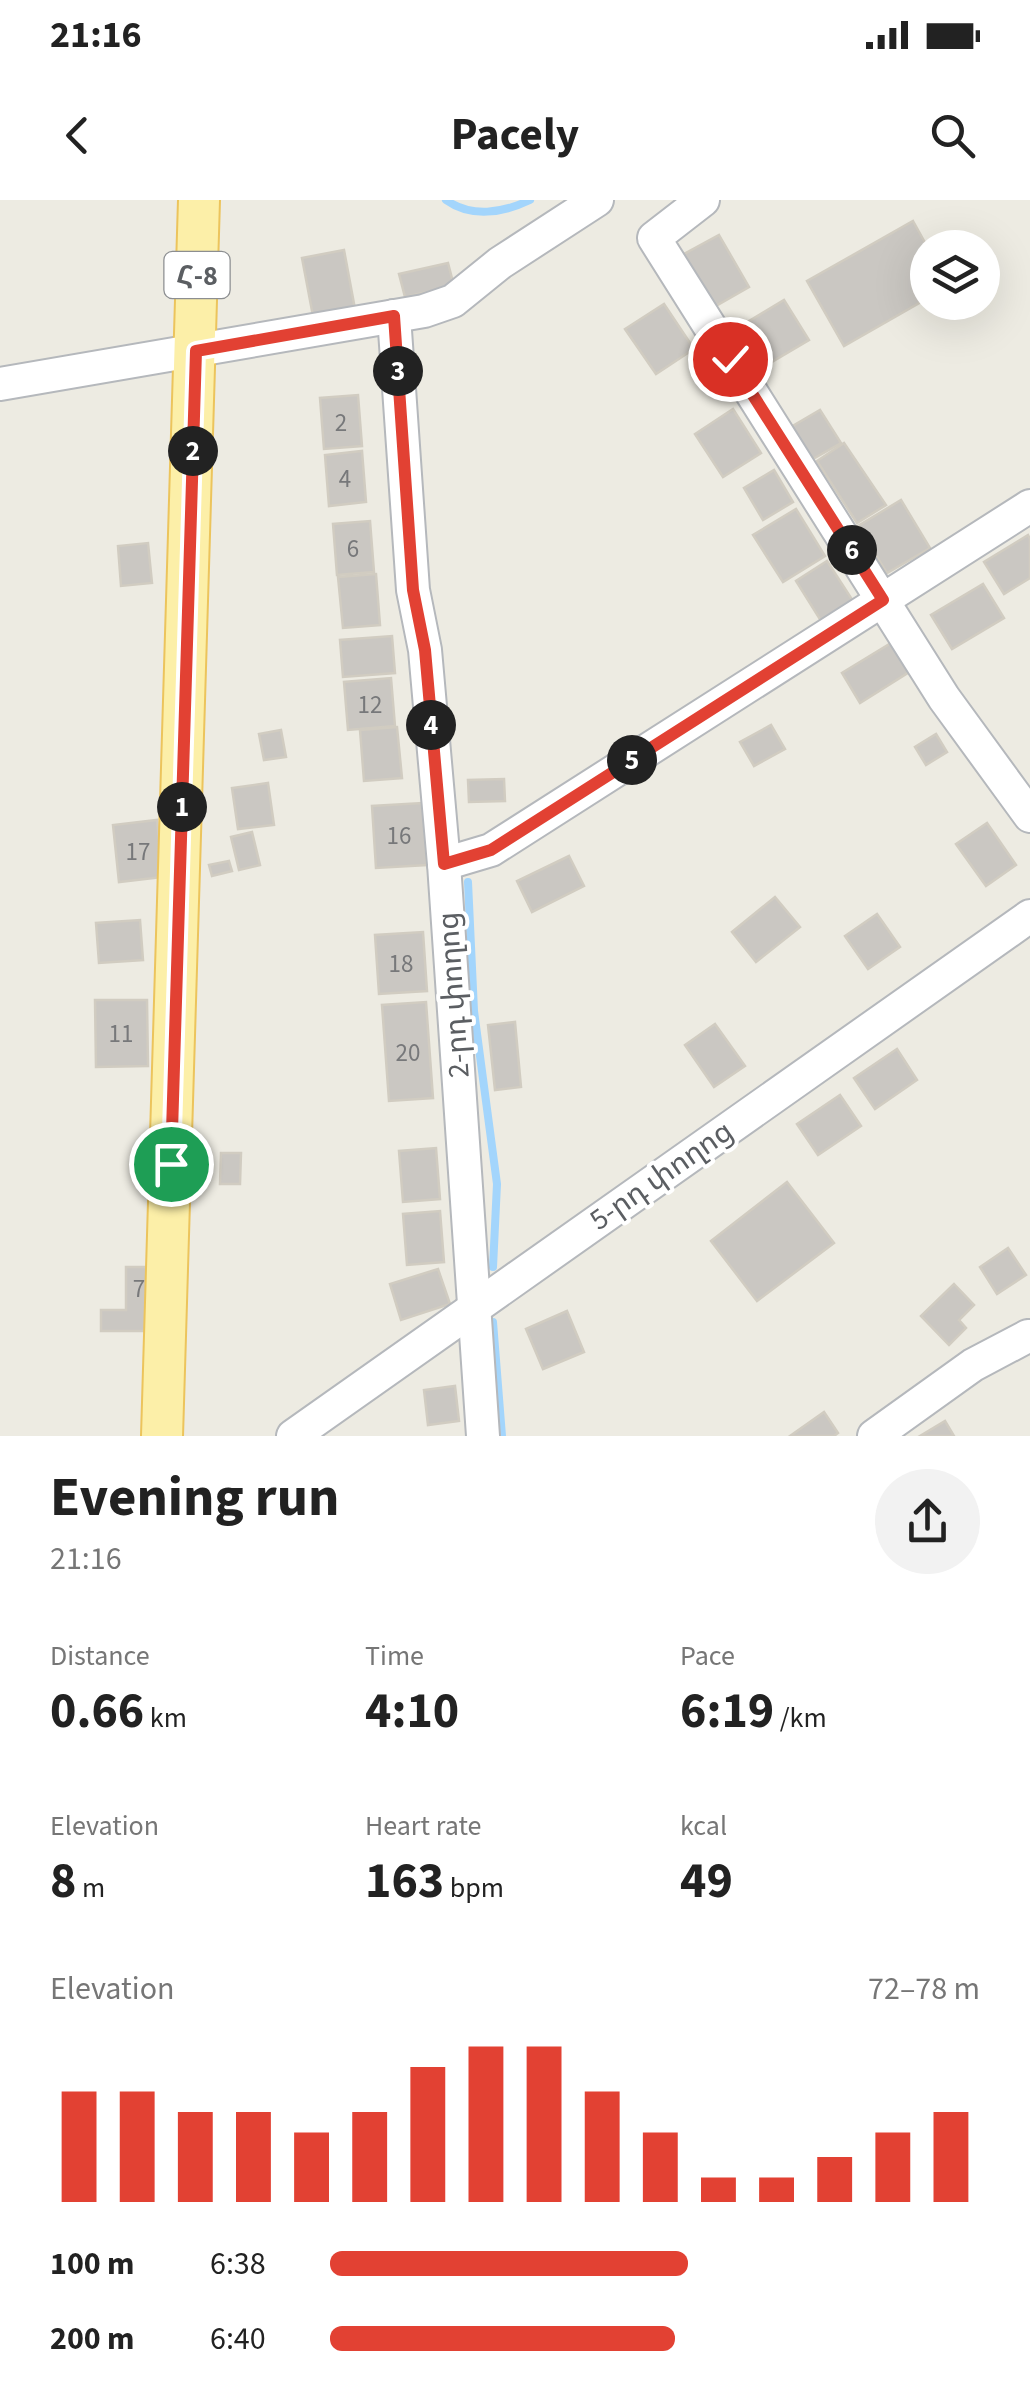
<!DOCTYPE html>
<meta charset="utf-8">
<style>
body{margin:0;font-family:"Source Sans 3","Noto Sans Armenian",sans-serif;background:#f2f2f2;color:#222;height:100vh;display:flex;flex-direction:column;font-size:38px;white-space:nowrap}
*{box-sizing:border-box;margin:0}
p{font-size:32px;color:#767676}
.icon{flex:none;width:55px;height:55px;fill:none;stroke:currentColor;stroke-width:2;stroke-linecap:round;stroke-linejoin:round}
.map{position:relative;height:1236px;overflow:hidden}
.details{display:flex;flex-direction:column;background:#fff;flex:1}
.details>*{flex:none}
.tools{position:absolute;left:910px;top:30px;display:grid;gap:20px}
.tools a{display:grid;place-items:center;width:90px;height:90px;border-radius:50%;background:#fff;box-shadow:0 10px 40px #0002;font-size:50px}
.pin{position:absolute;display:grid;place-items:center;width:85px;height:85px;color:#fff;margin:-42px;border:5px solid #fff;border-radius:50%;box-shadow:0 2px 10px #0007}
.km{position:absolute;width:50px;height:50px;margin:-25px;border-radius:50%;background:#222;color:#fff;font-size:28px;line-height:50px;text-align:center}
.round{display:grid;place-items:center;flex:none;width:105px;height:105px;border-radius:52px;background:#f2f2f2}
.headline{display:flex;align-items:center;justify-content:space-between;height:170px;padding:0 50px}
h1{font-size:55px;font-weight:700;line-height:75px}
.figures{display:grid;grid-template-columns:repeat(3,1fr);gap:15px;height:170px;padding:10px 50px}
.figures div{display:grid;align-content:center}
.figures b{font-size:50px;font-weight:700}
.figures small{font-size:28px;font-weight:400}
.figures p{font-size:28px}
.chart{height:280px;padding:20px 50px}
.chart p{display:flex;justify-content:space-between}
.chart svg{width:100%;height:180px;margin-top:10px;stroke:#e24133;stroke-width:6}
ul{padding:0 50px;list-style:none;font-size:32px}
li{display:grid;grid-template-columns:160px 120px 1fr;align-items:center;height:75px}
li i{height:25px;border-radius:12px;background:#e24133}
.status{display:flex;justify-content:space-between;align-items:center;height:70px;padding:0 50px;background:#fff;direction:ltr}
.status svg{height:28px;fill:currentColor}
header{display:flex;justify-content:space-between;align-items:center;height:130px;padding:0 50px;background:#fff;font-size:45px;font-weight:700}
.map>svg:first-child{display:block}
.lines{fill:none;stroke-linecap:round;stroke-linejoin:round}
.stream{stroke:#a3d5fc;stroke-width:8}
.building{fill:#cac7c2;stroke:#d1ccc1;stroke-width:2.5}
.minor-casing{stroke:#b5b8bc;stroke-width:36}
.major-casing{stroke:#ecc45c;stroke-width:44}
.minor{stroke:#fff;stroke-width:32}
.major{stroke:#fcefa8;stroke-width:40}
.route-casing{stroke:#fff;stroke-width:20}
.route{stroke:#e24133;stroke-width:12}
.labels{text-anchor:middle;stroke-width:8;stroke-linejoin:round;paint-order:stroke}
.number-label{font-size:25px;fill:#77787a}
.shield{fill:#fff;stroke:#8c8e91;stroke-width:2.5}
.shield-label{font-size:28px;font-weight:bold;fill:#5b5e62}
.street-label{font-size:30px;fill:#5b5e62;stroke:#fff}
</style>
<div class="status"><b>21:16</b><svg viewBox="0 0 49 12"><path d="M0 12V9h3v3zM5 12V6h3v6zM10 12V3h3v9zM15 12V0h3v12zM26 1h20v11H26zM47 4h2v5h-2z"/></svg></div>
<header><svg class="icon" aria-label="back" viewBox="0 0 24 24"><path d="M15 5l-7 7 7 7"/></svg>Pacely<svg class="icon" aria-label="search" viewBox="0 0 24 24"><circle cx="10" cy="10" r="6"/><path d="M15 15l6 6"/></svg></header>
<div class="map">
<svg width="1030" height="1236" viewBox="0 0 1030 1236">
<rect width="100%" height="100%" fill="#edebe2"/>
<g class="lines">
<g class="stream">
<path d="M446,0C471,18 503,13 530,0"/>
<polyline points="468,682 474,811 497,984 493,1067"/>
<polyline points="493,1122 502,1236"/>
</g>
</g>
<g class="building">
<polygon points="913,21 928,48 928,98 844,146 807,81"/>
<polygon points="719,35 749,87 714,107 684,54"/>
<polygon points="344,50 355,109 313,116 302,58"/>
<polygon points="448,63 454,86 405,97 399,74"/>
<polygon points="784,100 809,140 760,169 736,129"/>
<polygon points="664,104 694,149 656,174 625,129"/>
<polygon points="358,195 362,246 324,249 320,198"/>
<polygon points="733,209 761,253 723,277 695,234"/>
<polygon points="820,210 841,243 811,260 791,227"/>
<polygon points="844,243 886,305 857,323 817,261"/>
<polygon points="362,251 366,302 329,306 325,255"/>
<polygon points="774,270 793,302 763,320 744,288"/>
<polygon points="901,300 930,348 887,373 858,326"/>
<polygon points="796,309 825,356 783,382 753,335"/>
<polygon points="370,321 374,372 337,375 333,324"/>
<polygon points="1028,335 1030,339 1030,378 1004,394 984,362"/>
<polygon points="148,343 152,383 121,386 118,346"/>
<polygon points="827,361 855,404 823,424 796,381"/>
<polygon points="376,374 380,425 343,428 338,377"/>
<polygon points="983,384 1004,418 952,449 931,415"/>
<polygon points="392,436 395,473 343,477 340,440"/>
<polygon points="896,440 914,469 860,503 842,473"/>
<polygon points="391,478 395,526 348,530 344,482"/>
<polygon points="771,525 785,549 754,566 740,542"/>
<polygon points="397,527 402,578 364,581 360,530"/>
<polygon points="281,530 286,557 264,560 259,534"/>
<polygon points="936,534 947,552 926,565 915,547"/>
<polygon points="504,579 505,601 469,602 468,580"/>
<polygon points="268,583 274,625 238,629 232,588"/>
<polygon points="422,603 427,665 376,668 372,606"/>
<polygon points="157,620 163,677 119,682 113,625"/>
<polygon points="987,623 1016,665 986,686 956,644"/>
<polygon points="252,632 260,665 239,670 231,637"/>
<polygon points="569,656 584,686 532,712 517,681"/>
<polygon points="229,661 232,671 212,676 209,665"/>
<polygon points="775,697 800,727 756,762 732,732"/>
<polygon points="877,714 900,747 868,769 845,736"/>
<polygon points="140,720 143,760 99,763 96,723"/>
<polygon points="423,732 427,791 379,794 375,735"/>
<polygon points="95,800 147,800 148,866 96,867"/>
<polygon points="426,802 433,898 389,901 382,805"/>
<polygon points="515,822 521,887 495,890 488,825"/>
<polygon points="715,824 745,866 714,887 685,845"/>
<polygon points="897,849 917,880 875,909 854,878"/>
<polygon points="840,895 861,926 818,955 797,924"/>
<polygon points="436,948 440,999 403,1002 399,951"/>
<polygon points="221,953 241,953 240,984 220,984"/>
<polygon points="787,982 834,1043 757,1101 711,1041"/>
<polygon points="440,1011 444,1062 407,1065 403,1014"/>
<polygon points="1008,1048 1026,1075 997,1094 980,1067"/>
<polygon points="126,1067 151,1067 151,1131 101,1131 101,1110 126,1110"/>
<polygon points="438,1069 450,1104 401,1120 390,1084"/>
<polygon points="954,1084 974,1105 959,1120 966,1128 949,1145 921,1116"/>
<polygon points="567,1111 584,1152 543,1169 526,1129"/>
<polygon points="455,1186 459,1221 428,1225 424,1190"/>
<polygon points="824,1212 838,1233 834,1236 790,1236"/>
<polygon points="945,1221 954,1236 920,1236"/>
</g>
<g class="lines">
<g class="minor-casing">
<g id="minor">
<polyline points="703,0 654,38 944,498 1030,616"/>
<polyline points="394,116 413,390 425,450 444,664 483,1236"/>
<polyline points="0,184 424,111 453,101 500,63 597,0"/>
<polyline points="444,664 491,650 1030,306"/>
<polyline points="293,1236 1030,716"/>
<polyline points="874,1236 973,1165 1028,1136"/>
</g>
</g>
<g class="major-casing">
<polyline id="major" points="162,1236 199,0"/>
</g>
<use href="#minor" class="minor"/>
<use href="#major" class="major"/>
</g>
<g class="lines">
<g class="route-casing">
<polyline id="route" points="171,964 196,151 394,116 413,390 425,450 444,664 491,650 883,400 730,159"/>
</g>
<use href="#route" class="route"/>
</g>
<g class="labels">
<g class="number-label">
<text x="341" y="231">2</text>
<text x="345" y="287">4</text>
<text x="353" y="357">6</text>
<text x="370" y="513">12</text>
<text x="399" y="644">16</text>
<text x="138" y="660">17</text>
<text x="401" y="772">18</text>
<text x="121" y="842">11</text>
<text x="408" y="861">20</text>
<text x="139" y="1097">7</text>
</g>
<rect class="shield" x="164.5" y="52" width="65" height="46" rx="8"/>
<g class="shield-label">
<text x="197" y="85">Հ-8</text>
</g>
<g class="street-label">
<text transform="translate(453 795) rotate(-94)" y="10">2-րդ փողոց</text>
<text transform="translate(661 975) rotate(-35)" y="10">5-րդ փողոց</text>
</g>
</g>
</svg>
<div class="tools">
<a><svg class="icon" aria-label="layers" viewBox="0 0 24 24"><path d="M12 4l9 5-9 5-9-5zM3 14l9 5 9-5"/></svg></a>
</div>
<div class="pin" style="left:171px;top:964px;background:#1e9e55"><svg class="icon" aria-label="arrive" viewBox="0 0 24 24"><path d="M6 21V4h12l-3 4 3 4H6"/></svg></div>
<div class="pin" style="left:730px;top:159px;background:#d93025"><svg class="icon" aria-label="check" viewBox="0 0 24 24"><path d="M5 12l5 5 9-10"/></svg></div>
<b class="km" style="left:182px;top:607px">1</b>
<b class="km" style="left:193px;top:251px">2</b>
<b class="km" style="left:398px;top:171px">3</b>
<b class="km" style="left:431px;top:525px">4</b>
<b class="km" style="left:632px;top:560px">5</b>
<b class="km" style="left:852px;top:350px">6</b>
</div>
<section class="details">
<div class="headline"><div><h1>Evening run</h1><p>21:16</p></div><a class="round"><svg class="icon" aria-label="share" viewBox="0 0 24 24"><path d="M12 15V3M7 8l5-5 5 5M5 13v7h14v-7"/></svg></a></div>
<div class="figures">
<div><p>Distance</p><b>0.66<small> km</small></b></div>
<div><p>Time</p><b>4:10</b></div>
<div><p>Pace</p><b>6:19<small> /km</small></b></div>
</div>
<div class="figures">
<div><p>Elevation</p><b>8<small> m</small></b></div>
<div><p>Heart rate</p><b>163<small> bpm</small></b></div>
<div><p>kcal</p><b>49</b></div>
</div>
<div class="chart"><p><span>Elevation</span>72–78 m</p>
<svg viewBox="0 0 160 44" preserveAspectRatio="none"><path d="M5 44V17M15 44V17M25 44V22M35 44V22M45 44V27M55 44V22M65 44V11M75 44V6M85 44V6M95 44V17M105 44V27M115 44V38M125 44V38M135 44V33M145 44V27M155 44V22"/></svg>
</div>
<ul>
<li><b>100 m</b>6:38<i style="width:55%"></i></li>
<li><b>200 m</b>6:40<i style="width:53%"></i></li>
</ul>
</section>
